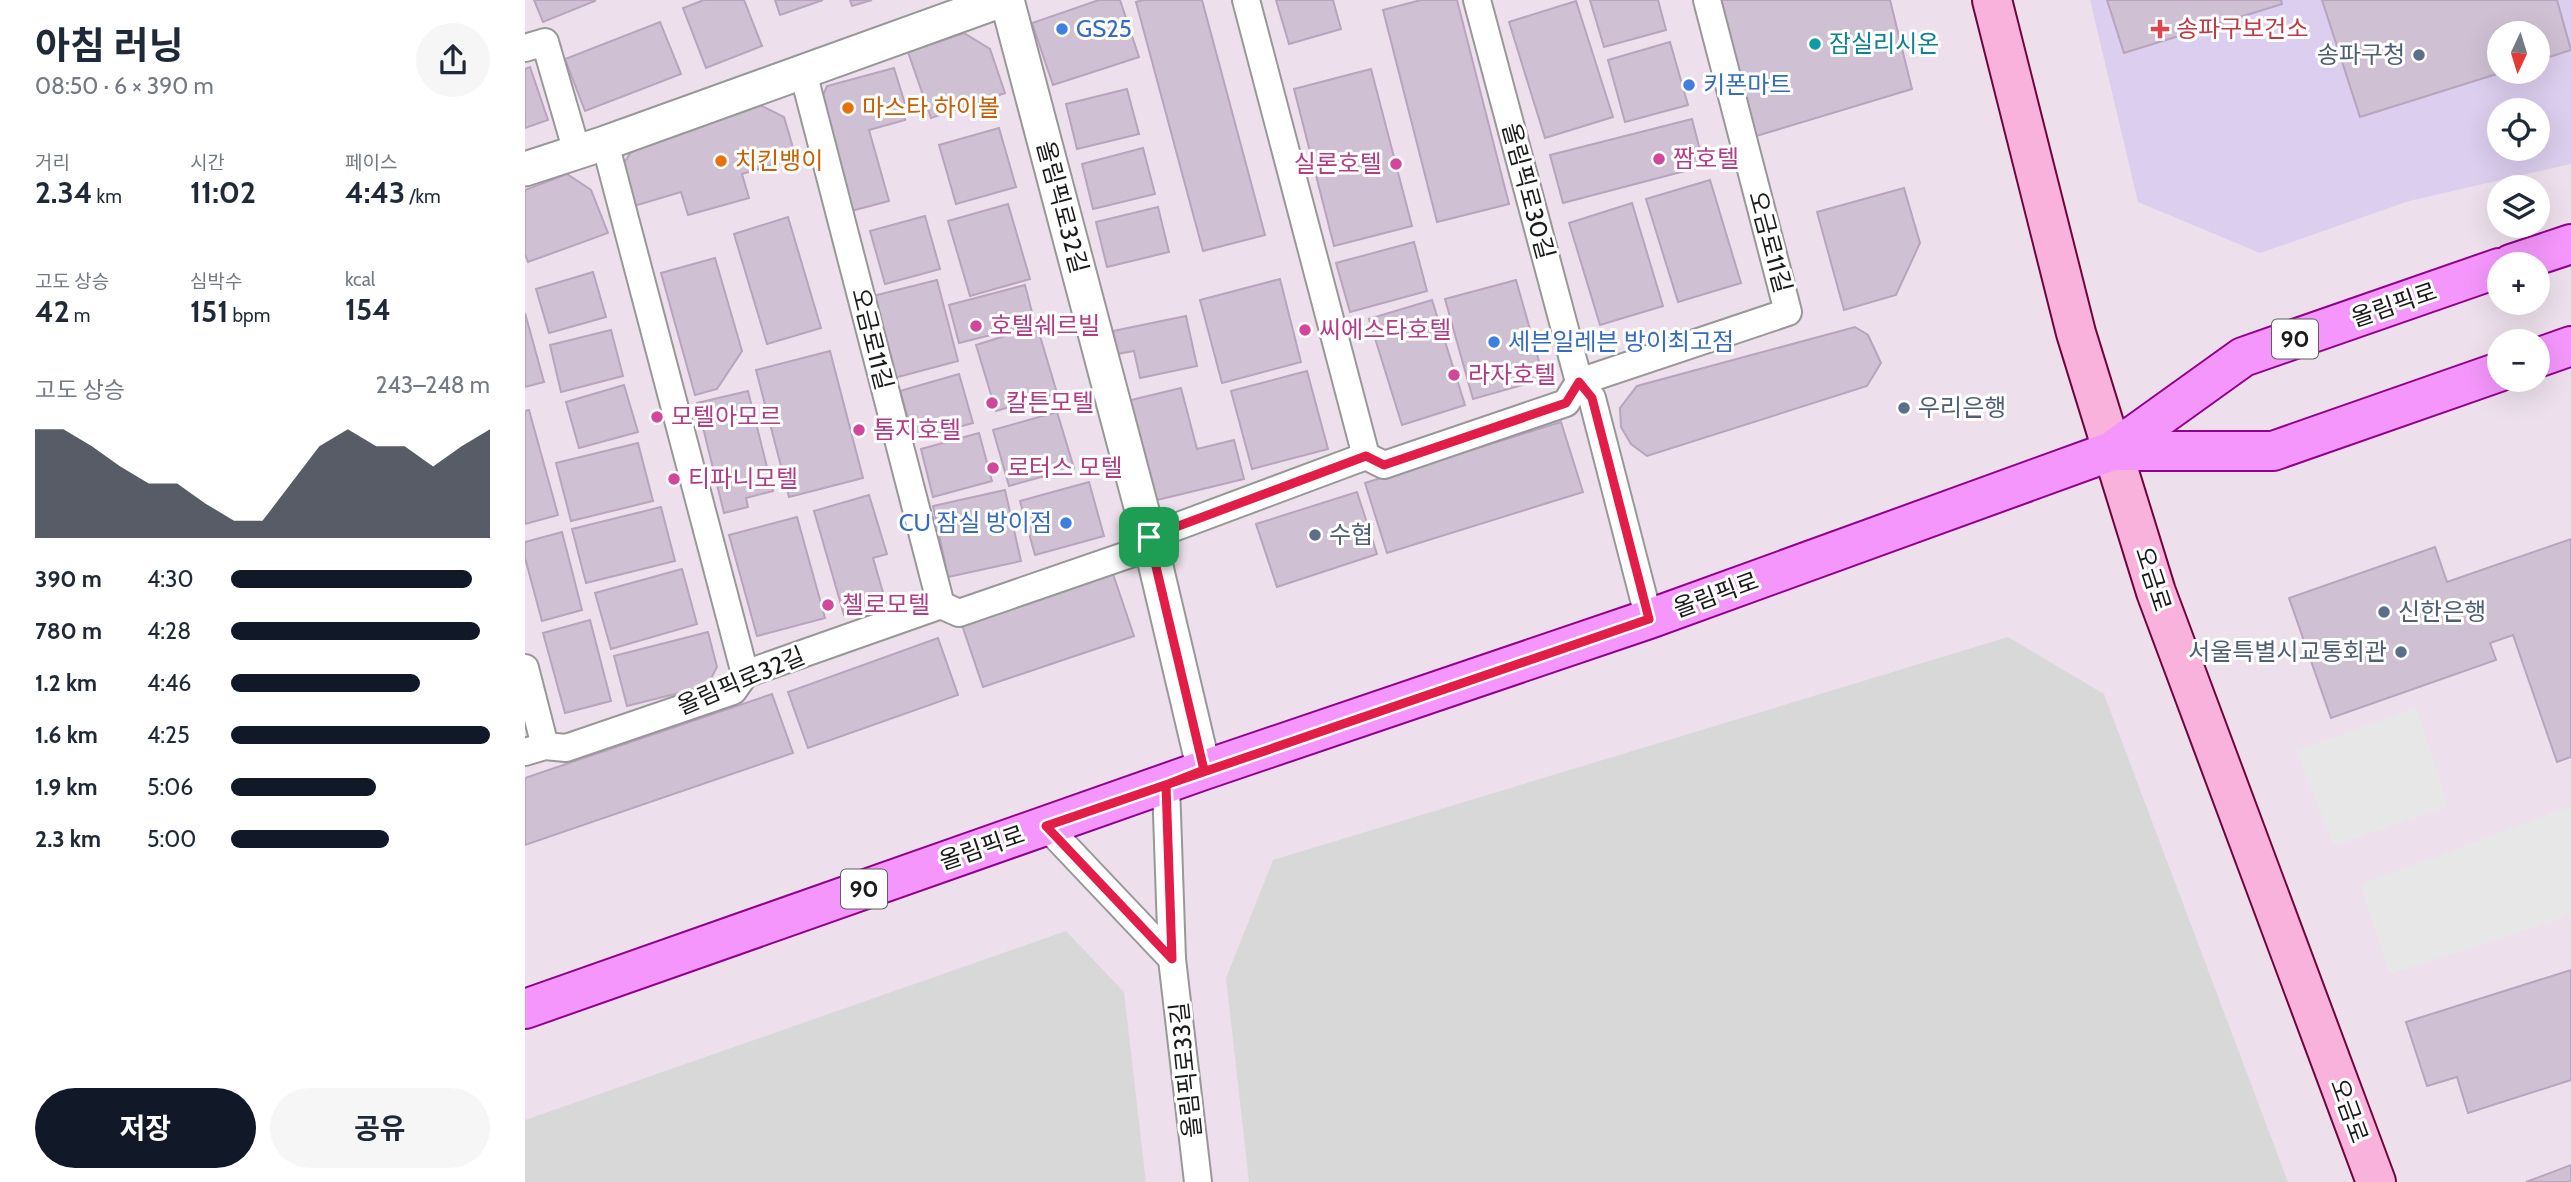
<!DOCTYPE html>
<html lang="ko">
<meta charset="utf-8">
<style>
body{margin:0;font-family:Cabin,"Noto Sans KR",sans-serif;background:#f6f6f7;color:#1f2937;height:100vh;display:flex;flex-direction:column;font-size:26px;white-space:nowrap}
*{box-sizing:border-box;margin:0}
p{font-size:23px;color:#747a83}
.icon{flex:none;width:38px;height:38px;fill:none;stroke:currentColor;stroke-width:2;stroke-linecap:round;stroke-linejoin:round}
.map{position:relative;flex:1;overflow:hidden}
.drawer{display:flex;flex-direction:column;background:#fff;width:525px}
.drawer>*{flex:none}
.needle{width:46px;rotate:184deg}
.tools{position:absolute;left:1962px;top:21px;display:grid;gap:14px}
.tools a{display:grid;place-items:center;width:63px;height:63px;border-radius:50%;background:#fff;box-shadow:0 7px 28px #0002;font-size:35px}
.pin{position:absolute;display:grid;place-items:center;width:60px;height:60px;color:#fff;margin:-30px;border-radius:14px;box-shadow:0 4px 10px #0006}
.round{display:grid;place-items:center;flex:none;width:74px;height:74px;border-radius:37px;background:#f6f6f7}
.head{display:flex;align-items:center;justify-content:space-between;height:119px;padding:0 35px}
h1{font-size:38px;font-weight:700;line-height:52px}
.figures{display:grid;grid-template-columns:repeat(3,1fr);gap:10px;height:119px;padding:7px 35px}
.figures div{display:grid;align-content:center}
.figures b{font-size:30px;font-weight:700}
.figures small{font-size:19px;font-weight:400}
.figures p{font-size:19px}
.chart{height:196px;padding:14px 35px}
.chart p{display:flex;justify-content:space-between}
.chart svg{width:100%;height:126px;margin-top:7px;fill:#111827;opacity:.7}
.primary-button{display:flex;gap:14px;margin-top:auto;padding:14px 35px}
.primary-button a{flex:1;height:80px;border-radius:42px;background:#111827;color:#fff;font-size:28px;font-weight:700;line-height:80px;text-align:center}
.primary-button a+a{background:#f6f6f7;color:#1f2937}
ul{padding:0 35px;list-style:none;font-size:23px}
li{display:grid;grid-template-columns:112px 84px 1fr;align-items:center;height:52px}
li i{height:18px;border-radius:9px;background:#111827}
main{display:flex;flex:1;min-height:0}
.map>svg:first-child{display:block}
.residential{fill:#d8d8d9}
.commercial{fill:#dbceee;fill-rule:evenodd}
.parking{fill:#e7e7e7}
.building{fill:#cfc1d3;stroke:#b9a3be;stroke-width:2}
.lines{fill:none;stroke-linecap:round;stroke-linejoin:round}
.minor-casing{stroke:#989898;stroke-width:30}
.tertiary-casing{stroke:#989898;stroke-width:37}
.secondary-casing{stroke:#6f053d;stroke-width:42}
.primary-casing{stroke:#91018d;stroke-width:42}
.minor{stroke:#fff;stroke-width:26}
.tertiary{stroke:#fff;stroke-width:33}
.secondary{stroke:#f9b2db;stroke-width:38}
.primary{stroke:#f496fb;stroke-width:38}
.route-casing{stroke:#fff;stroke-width:14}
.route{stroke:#e11d48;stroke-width:9}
.shop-dot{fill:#3f7fe0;stroke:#fff;stroke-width:2.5}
.health-dot{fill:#e0444e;stroke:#fff;stroke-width:2.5}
.culture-dot{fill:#0f9aa8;stroke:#fff;stroke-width:2.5}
.service-dot{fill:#5c6f8a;stroke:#fff;stroke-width:2.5}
.food-dot{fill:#e8710a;stroke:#fff;stroke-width:2.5}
.hotel-dot{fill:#d1479c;stroke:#fff;stroke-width:2.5}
.labels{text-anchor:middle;stroke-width:6;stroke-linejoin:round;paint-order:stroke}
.shield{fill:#fff;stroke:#5f5f5f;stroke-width:2}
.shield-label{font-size:23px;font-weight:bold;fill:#1b1b1b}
.shop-label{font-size:24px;fill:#366cbe;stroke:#fff;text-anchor:start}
.health-label{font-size:24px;fill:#be3a42;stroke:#fff;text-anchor:start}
.culture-label{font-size:24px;fill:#0d838f;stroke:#fff;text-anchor:start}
.service-label{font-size:24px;fill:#4e5e75;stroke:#fff;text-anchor:start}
.food-label{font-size:24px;fill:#c56008;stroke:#fff;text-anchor:start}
.hotel-label{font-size:24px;fill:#b23c85;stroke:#fff;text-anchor:start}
.street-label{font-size:24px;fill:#1b1b1b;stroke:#fff}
</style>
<main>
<section class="drawer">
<div class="head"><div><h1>아침 러닝</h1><p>08:50 · 6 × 390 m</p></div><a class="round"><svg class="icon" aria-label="share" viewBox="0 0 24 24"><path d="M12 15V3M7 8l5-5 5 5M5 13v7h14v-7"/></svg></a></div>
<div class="figures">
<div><p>거리</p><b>2.34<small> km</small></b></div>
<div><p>시간</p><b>11:02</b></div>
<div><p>페이스</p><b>4:43<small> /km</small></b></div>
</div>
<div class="figures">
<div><p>고도 상승</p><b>42<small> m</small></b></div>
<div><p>심박수</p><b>151<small> bpm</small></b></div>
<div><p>kcal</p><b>154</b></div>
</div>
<div class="chart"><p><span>고도 상승</span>243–248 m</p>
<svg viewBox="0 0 160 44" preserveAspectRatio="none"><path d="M0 44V6L10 6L20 12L30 19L40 25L50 25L60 32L70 38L80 38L90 25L100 12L110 6L120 12L130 12L140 19L150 12L160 6V44z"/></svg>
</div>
<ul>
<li><b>390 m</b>4:30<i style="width:93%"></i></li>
<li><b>780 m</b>4:28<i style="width:96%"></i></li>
<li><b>1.2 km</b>4:46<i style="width:73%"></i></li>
<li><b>1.6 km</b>4:25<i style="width:100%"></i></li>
<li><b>1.9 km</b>5:06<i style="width:56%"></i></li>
<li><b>2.3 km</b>5:00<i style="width:61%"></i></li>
</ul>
<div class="primary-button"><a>저장</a><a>공유</a></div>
</section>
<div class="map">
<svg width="2046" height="1182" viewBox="0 0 2046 1182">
<rect width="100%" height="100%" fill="#ede0ec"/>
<g class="residential">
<polygon points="1483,637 1579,694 1763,1182 724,1182 701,978 748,860"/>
<polygon points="541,931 599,992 621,1182 0,1182 0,1120"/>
</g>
<path class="commercial" d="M1565,0H2046V164L1884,201L1735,253L1613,202ZM1974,33H2012V72H1974ZM1974,110H2012V149H1974Z"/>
<g class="parking">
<polygon points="1891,708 1923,806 1809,846 1772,751"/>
<polygon points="2046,806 2046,915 1865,974 1836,885"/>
</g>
<g class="building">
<polygon points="9,0 69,0 70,1 18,22"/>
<polygon points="179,0 219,0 237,46 181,68 158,8"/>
<polygon points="250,0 298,0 255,15"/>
<polygon points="325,0 347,0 327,6"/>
<polygon points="574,0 595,0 614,57 528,85 507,23"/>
<polygon points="618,0 677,0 740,235 678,251 611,2"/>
<polygon points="751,0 808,0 816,29 764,44"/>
<polygon points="896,0 932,0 984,204 912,222 858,10"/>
<polygon points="1065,0 1133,0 1141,30 1079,47"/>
<polygon points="1194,0 1365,0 1387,89 1228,137"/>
<polygon points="1582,0 1756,0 1757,4 1599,53"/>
<polygon points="1797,0 2032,0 2046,50 2012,61 2012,33 1974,33 1974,72 1978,72 1835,117"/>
<polygon points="1051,1 1088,117 1020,138 984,22"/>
<polygon points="135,22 156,74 60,111 40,59"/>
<polygon points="439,33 465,49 480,93 406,118 383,52"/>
<polygon points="1145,42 1163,105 1100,122 1083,60"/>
<polygon points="5,67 23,120 0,128 0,69"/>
<polygon points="369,68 380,104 380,120 344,130 364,201 326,211 295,102 302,86"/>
<polygon points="846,69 887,226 809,246 769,89"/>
<polygon points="602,89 614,134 552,149 541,104"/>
<polygon points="235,105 259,117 271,158 217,174 224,198 163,215 156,192 109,206 97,166 108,149"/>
<polygon points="1167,119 1179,166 1038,203 1025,155"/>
<polygon points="474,128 491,187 431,204 414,145"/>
<polygon points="618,148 630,194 568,209 557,164"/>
<polygon points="42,174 66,190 83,233 3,262 0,254 0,190"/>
<polygon points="1185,180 1216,283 1153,302 1121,199"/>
<polygon points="1379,188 1395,243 1371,295 1319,310 1292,212"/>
<polygon points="1107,203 1138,306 1075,325 1044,223"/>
<polygon points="483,204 505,279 445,296 423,221"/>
<polygon points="633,207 644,252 582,267 571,222"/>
<polygon points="400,216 415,269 360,284 345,231"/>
<polygon points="263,217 296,328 242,344 209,234"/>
<polygon points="889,242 902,291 825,312 811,263"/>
<polygon points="190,258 217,351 192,389 170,395 136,273"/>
<polygon points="68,272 81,317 24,333 11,289"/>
<polygon points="755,279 776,362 697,383 675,300"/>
<polygon points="412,280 433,361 369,378 348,296"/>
<polygon points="991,280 1019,379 948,399 920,299"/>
<polygon points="500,285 510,324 434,343 424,305"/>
<polygon points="907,300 940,405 877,425 844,319"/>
<polygon points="0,313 19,382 0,387"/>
<polygon points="661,316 672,366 615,378 609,351 592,354 588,331"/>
<polygon points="512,326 532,393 471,411 451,345"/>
<polygon points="1330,327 1343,335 1356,363 1342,386 1122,456 1106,444 1096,427 1095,408 1112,386"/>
<polygon points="86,330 98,376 36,392 25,345"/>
<polygon points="305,351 338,478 264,497 231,370"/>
<polygon points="782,371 803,449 727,469 706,391"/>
<polygon points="434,374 448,423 389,439 375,391"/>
<polygon points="99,385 113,432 54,448 41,402"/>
<polygon points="656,388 672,449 709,440 719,479 628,501 602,401"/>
<polygon points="223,391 248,491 221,498 223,507 199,513 172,403"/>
<polygon points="4,410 33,515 0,524 0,411"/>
<polygon points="532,412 549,468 484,486 468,430"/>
<polygon points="1036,422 1058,492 862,553 840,483"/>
<polygon points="454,433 467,481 408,497 396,449"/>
<polygon points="113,443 128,501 46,521 31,463"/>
<polygon points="564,482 579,536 510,555 495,501"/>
<polygon points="480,490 496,561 423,577 408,506"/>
<polygon points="832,492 852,554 752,587 731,524"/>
<polygon points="344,495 362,554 348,558 361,603 319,615 289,511"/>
<polygon points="136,507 150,561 61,583 47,529"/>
<polygon points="272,517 300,618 232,636 204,535"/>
<polygon points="37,532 57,610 17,621 0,558 0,542"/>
<polygon points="2046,539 2046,757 2032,762 1988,635 1965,643 1971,660 1806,718 1764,598 1910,547 1922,582"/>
<polygon points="157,569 172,624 86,649 70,593"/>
<polygon points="588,574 609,636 458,687 437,625"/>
<polygon points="65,620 86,701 40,713 18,633"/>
<polygon points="183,632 192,667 182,686 102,706 89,656"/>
<polygon points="413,638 433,695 283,748 263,692"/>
<polygon points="247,694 268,753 0,845 0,778"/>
<polygon points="2046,970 2046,1080 1943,1113 1932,1077 1902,1086 1881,1022"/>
<polygon points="2046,1165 2046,1182 2001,1182"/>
</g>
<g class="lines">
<g class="minor-casing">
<g id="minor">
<polyline points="721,0 841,456"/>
<polyline points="952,0 1054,382 1067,398 1124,619"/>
<polyline points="0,48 20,42 52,152"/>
<polyline points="278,72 416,605"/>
<polyline points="80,143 220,674"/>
<polyline points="0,668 20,746"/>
<polyline points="0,752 20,746 41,748 208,691 220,674 416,605 434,613 611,552 624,537 841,456 859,465 1041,403 1054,382 1263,312 1182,0"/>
<polyline points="641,785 647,959 673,1182"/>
<polyline points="521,826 647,959"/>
</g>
</g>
<g class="tertiary-casing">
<g id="tertiary">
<polyline points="482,0 624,537 679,770"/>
<polyline points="0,169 80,143 477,0"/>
</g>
</g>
<g class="secondary-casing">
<polyline id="secondary" points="1467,0 1551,333 1631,592 1851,1182"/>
</g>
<g class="primary-casing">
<g id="primary">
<polyline points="1986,264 2046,244"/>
<polyline points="2012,358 2046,346"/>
<polyline points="1587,451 1748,451 1974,372"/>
<polyline points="0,1009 679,770 1124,619 1587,451 1718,357 1974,268"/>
</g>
</g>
<use href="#minor" class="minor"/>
<use href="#tertiary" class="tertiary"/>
<use href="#secondary" class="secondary"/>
<use href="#primary" class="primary"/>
</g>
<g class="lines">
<g class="route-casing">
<polyline id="route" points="624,537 679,770 641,785 647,959 521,826 1124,619 1067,398 1054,382 1041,403 859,465 841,456 624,537"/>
</g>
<use href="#route" class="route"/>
</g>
<g class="shop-dot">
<circle cx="537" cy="29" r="7"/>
<circle cx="1164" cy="85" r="7"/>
<circle cx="969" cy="342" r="7"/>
<circle cx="541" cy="523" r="7"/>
</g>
<path class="health-dot" d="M1631.5 18.5h7v7h7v7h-7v7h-7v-7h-7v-7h7z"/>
<circle class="culture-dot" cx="1290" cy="44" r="7"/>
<g class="service-dot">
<circle cx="1894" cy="55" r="7"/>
<circle cx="1379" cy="408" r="7"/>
<circle cx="790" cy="535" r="7"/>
<circle cx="1859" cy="612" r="7"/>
<circle cx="1876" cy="652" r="7"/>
</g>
<g class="food-dot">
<circle cx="323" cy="108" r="7"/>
<circle cx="196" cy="161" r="7"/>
</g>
<g class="hotel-dot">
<circle cx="1134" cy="159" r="7"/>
<circle cx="871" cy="164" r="7"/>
<circle cx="451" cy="326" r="7"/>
<circle cx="780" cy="330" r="7"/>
<circle cx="929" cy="375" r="7"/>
<circle cx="467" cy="403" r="7"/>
<circle cx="132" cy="417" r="7"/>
<circle cx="334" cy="430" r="7"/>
<circle cx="468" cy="468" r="7"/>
<circle cx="149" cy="479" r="7"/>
<circle cx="303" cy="605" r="7"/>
</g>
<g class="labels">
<g class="shield">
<rect x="1747" y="319.5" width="46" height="39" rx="5"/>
<rect x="316" y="869.5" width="46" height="39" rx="5"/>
</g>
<g class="shield-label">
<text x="1770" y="347">90</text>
<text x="339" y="897">90</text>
</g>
<g class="shop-label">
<text x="551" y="37">GS25</text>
<text x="1178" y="93">키폰마트</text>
<text x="983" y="350">세븐일레븐 방이최고점</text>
<text x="527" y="531" text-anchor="end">CU 잠실 방이점</text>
</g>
<g class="health-label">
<text x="1651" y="37">송파구보건소</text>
</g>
<g class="culture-label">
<text x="1304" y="52">잠실리시온</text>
</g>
<g class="service-label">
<text x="1880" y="63" text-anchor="end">송파구청</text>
<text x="1393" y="416">우리은행</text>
<text x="804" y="543">수협</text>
<text x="1873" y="620">신한은행</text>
<text x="1862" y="660" text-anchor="end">서울특별시교통회관</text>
</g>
<g class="food-label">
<text x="337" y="116">마스타 하이볼</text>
<text x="210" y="169">치킨뱅이</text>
</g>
<g class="hotel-label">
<text x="1148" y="167">짬호텔</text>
<text x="857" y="172" text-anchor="end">실론호텔</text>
<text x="465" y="334">호텔쉐르빌</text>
<text x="794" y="338">씨에스타호텔</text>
<text x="943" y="383">라자호텔</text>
<text x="481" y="411">칼튼모텔</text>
<text x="146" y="425">모텔아모르</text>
<text x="348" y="438">톰지호텔</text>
<text x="482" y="476">로터스 모텔</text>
<text x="163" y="487">티파니모텔</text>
<text x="317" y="613">첼로모텔</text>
</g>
<g class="street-label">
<text transform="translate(1003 191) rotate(75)" y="8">올림픽로30길</text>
<text transform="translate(537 207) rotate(75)" y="8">올림픽로32길</text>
<text transform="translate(1245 242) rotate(75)" y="8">오금로11길</text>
<text transform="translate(1869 305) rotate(-19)" y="8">올림픽로</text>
<text transform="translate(347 339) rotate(76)" y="8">오금로11길</text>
<text transform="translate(1628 579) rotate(72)" y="8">오금로</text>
<text transform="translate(1191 595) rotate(-20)" y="8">올림픽로</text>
<text transform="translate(216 681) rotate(-23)" y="8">올림픽로32길</text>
<text transform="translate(457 848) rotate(-19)" y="8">올림픽로</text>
<text transform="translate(661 1070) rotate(-96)" y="8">올림픽로33길</text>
<text transform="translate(1824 1111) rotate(70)" y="8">오금로</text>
</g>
</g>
</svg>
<div class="tools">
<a><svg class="needle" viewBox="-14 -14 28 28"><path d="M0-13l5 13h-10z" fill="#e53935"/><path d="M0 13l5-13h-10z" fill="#747a83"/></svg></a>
<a><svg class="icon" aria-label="locate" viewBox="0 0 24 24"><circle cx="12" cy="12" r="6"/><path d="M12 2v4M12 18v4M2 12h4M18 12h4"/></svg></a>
<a><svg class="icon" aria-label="layers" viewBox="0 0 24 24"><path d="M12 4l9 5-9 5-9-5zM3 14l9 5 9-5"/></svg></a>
<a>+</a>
<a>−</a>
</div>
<div class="pin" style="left:624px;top:537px;background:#1e9e55"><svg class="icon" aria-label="arrive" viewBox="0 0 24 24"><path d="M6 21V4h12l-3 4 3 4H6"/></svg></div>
</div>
</main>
